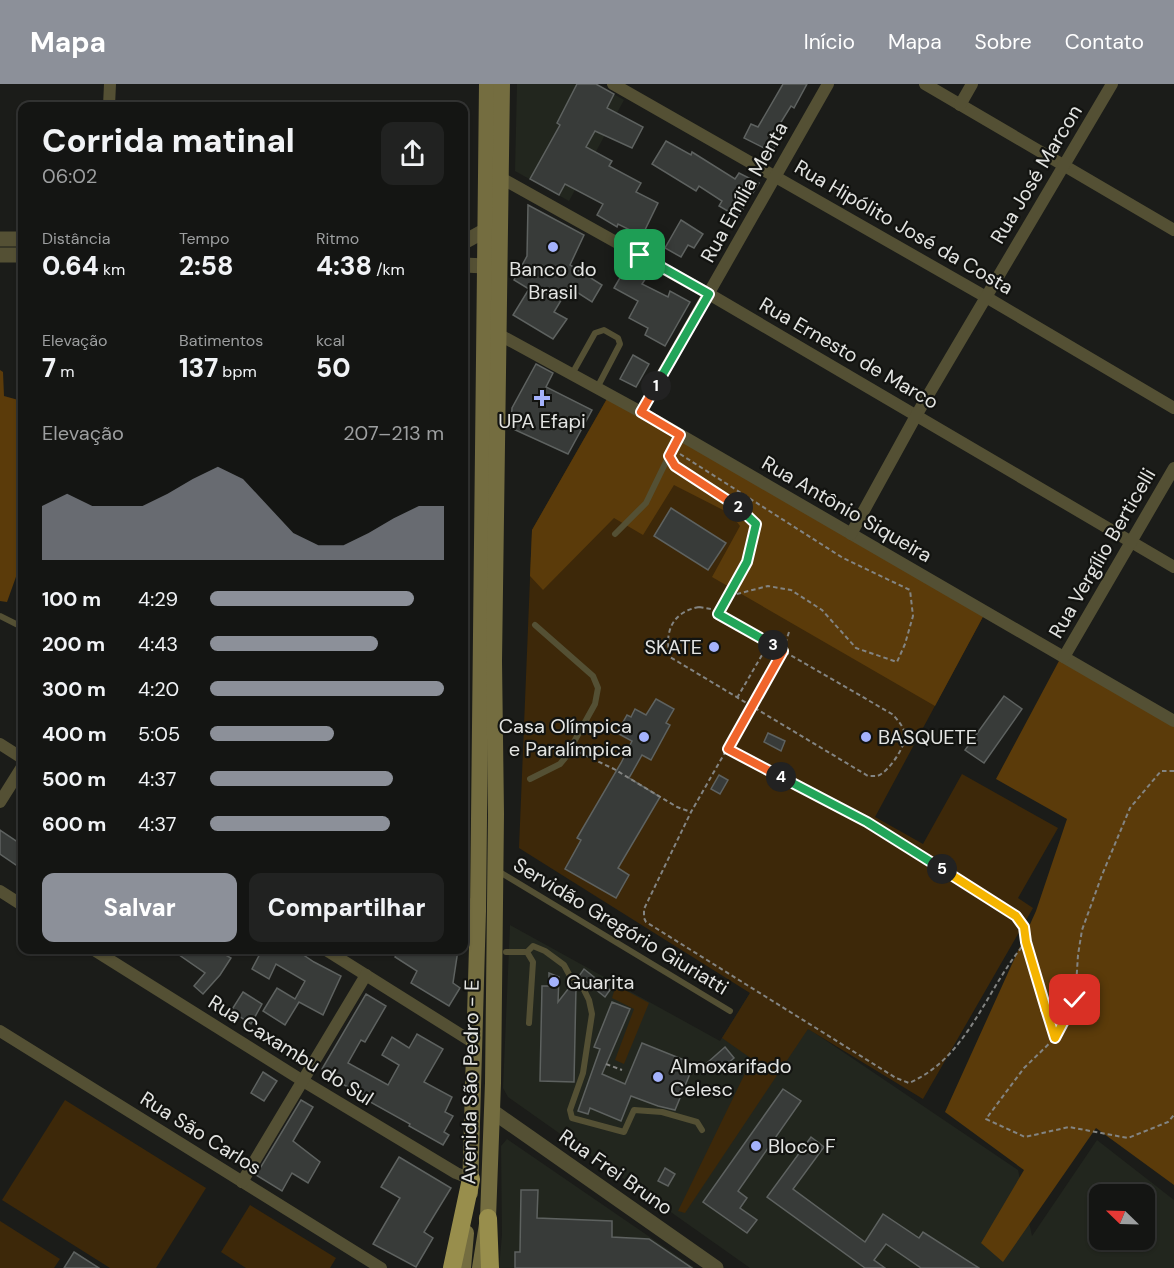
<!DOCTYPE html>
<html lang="pt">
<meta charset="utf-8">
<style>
body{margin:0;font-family:"DM Sans",sans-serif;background:#212221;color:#f1f3f6;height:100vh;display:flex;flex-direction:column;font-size:22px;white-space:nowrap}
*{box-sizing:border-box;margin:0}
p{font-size:20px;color:#9d9fa0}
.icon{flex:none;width:33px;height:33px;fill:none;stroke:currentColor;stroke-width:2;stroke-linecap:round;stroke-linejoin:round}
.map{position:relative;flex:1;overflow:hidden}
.sheet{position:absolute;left:18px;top:18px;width:450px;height:852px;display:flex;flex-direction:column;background:#141513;border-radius:12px;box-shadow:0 2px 4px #0004,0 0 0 2px #333433}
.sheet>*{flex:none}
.needle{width:39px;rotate:293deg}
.fabs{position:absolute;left:1089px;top:1100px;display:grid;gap:12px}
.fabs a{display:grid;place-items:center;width:66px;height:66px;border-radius:12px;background:#141513;box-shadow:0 2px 4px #0004,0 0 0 2px #333433;font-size:30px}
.pin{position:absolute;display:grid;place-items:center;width:51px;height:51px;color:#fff;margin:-26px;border-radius:12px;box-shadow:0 3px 9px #0006}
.km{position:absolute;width:30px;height:30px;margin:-15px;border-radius:50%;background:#222;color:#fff;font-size:16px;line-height:30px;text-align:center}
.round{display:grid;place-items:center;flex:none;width:63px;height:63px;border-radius:12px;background:#212221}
.overview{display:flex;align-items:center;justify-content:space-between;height:102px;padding:0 24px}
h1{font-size:33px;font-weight:800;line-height:45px}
.stats{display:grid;grid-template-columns:repeat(3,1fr);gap:9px;height:102px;padding:6px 24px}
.stats div{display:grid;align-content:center}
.stats b{font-size:26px;font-weight:800}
.stats small{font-size:16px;font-weight:400}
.stats p{font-size:16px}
.chart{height:168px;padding:12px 24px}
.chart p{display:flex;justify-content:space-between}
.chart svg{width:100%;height:108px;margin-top:6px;fill:#8c9099;opacity:.7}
.cta{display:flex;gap:12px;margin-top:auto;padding:12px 24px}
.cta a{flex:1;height:69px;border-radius:12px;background:#8c9099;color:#fff;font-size:24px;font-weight:800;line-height:69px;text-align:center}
.cta a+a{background:#212221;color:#f1f3f6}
ul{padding:0 24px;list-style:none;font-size:20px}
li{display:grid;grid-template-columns:96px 72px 1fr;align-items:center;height:45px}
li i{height:15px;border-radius:8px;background:#8c9099}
header{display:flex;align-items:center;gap:36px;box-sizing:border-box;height:84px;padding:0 30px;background:#8c9099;color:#fff}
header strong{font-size:28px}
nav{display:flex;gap:33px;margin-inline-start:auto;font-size:21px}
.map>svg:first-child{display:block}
.built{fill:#22261e;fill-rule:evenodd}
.green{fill:#3d2809}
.forest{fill:#5b3b0a}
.building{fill:#383b39;stroke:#5e6260;stroke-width:1.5}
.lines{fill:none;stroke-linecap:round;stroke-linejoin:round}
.path{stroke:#838482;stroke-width:2;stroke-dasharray:4.5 3;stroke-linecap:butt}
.service{stroke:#545034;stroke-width:6}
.minor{stroke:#545034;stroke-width:12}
.tertiary{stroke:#545034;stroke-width:15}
.secondary{stroke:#746d40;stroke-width:16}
.trunk{stroke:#988e4c;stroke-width:18}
.split-1-casing{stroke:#fff;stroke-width:12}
.split-2-casing{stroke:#fff;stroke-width:12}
.split-3-casing{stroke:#fff;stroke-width:12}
.split-4-casing{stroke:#fff;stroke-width:12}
.split-5-casing{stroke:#fff;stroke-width:12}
.split-6-casing{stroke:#fff;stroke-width:12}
.split-7-casing{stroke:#fff;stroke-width:12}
.split-1{stroke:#22a559;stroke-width:8}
.split-2{stroke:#f0652b;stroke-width:8}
.split-3{stroke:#22a559;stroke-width:8}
.split-4{stroke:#f0652b;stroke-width:8}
.split-5{stroke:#22a559;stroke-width:8}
.split-6{stroke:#f5b400;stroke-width:8}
.split-7{stroke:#f5b400;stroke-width:8}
.poi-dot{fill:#a4b2fc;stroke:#121310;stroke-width:2}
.labels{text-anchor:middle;stroke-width:4.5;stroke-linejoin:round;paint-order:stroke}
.street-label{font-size:20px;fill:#e3e4e2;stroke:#121310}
.poi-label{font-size:20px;fill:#e3e4e2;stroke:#121310;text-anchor:start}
</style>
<header>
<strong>Mapa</strong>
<nav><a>Início</a><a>Mapa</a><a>Sobre</a><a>Contato</a></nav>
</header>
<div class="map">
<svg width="1174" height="1184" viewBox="0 0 1174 1184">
<rect width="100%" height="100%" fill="#1b1c19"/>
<g class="built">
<polygon points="517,0 596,0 624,16 569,117 515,87"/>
<polygon points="464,615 469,617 465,801 464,800"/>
<path d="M510,841L720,957L750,909L809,945L1018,1086L1032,1152L1097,1056L1174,1116V1184H750L508,1013L503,1004ZM1100,1110H1144V1155H1100Z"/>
<polygon points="507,1055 695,1184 499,1184 502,1151 501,1062"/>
</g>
<g class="green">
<polygon points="608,313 985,529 875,733 923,760 962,690 1058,744 1018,814 1033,824 923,1015 808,945 685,1129 678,1127 752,975 722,954 750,909 519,764 532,446"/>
<polygon points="616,901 649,919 624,980 615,976 634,925 612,914"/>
<polygon points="65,1016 206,1104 156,1184 110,1184 2,1116"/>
<polygon points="250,1121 336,1174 330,1184 246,1184 221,1168"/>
<polygon points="0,1137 60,1175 54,1184 0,1184"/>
</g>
<g class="forest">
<polygon points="0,286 3,288 4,312 22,317 22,476 7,518 0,517"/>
<polygon points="608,313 985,529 935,622 712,493 740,442 731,430 674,401 643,451 614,434 543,506 530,492 532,446"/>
<polygon points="1060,575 1174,642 1174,1101 1096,1044 1003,1178 981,1159 1024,1086 945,1028 1036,827 1067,735 996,695"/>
</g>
<g class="building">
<polygon points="577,0 596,0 614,10 607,24 643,43 632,64 595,47 586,63 612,77 609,82 641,99 636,108 658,119 642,152 618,140 617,143 597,131 603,120 565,100 559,111 530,95 560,41 557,39"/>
<polygon points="783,0 807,0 794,24 791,22 773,51 779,54 772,68 744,54 751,40 758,43"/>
<polygon points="666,57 691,71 692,68 735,95 739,89 759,99 738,133 719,122 722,117 699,102 696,107 652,80"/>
<polygon points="528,121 584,151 570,181 602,201 592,218 569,203 554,228 567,235 553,255 513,231 529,205 514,196 527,172"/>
<polygon points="681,136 703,150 694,164 688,161 681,173 665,164"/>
<polygon points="628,180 648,191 642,200 668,213 670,207 690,218 665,262 645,251 648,244 629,234 638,217 614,204"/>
<polygon points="633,271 649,280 636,303 620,295"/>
<polygon points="536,280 553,289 546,303 592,326 568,370 511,344 512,324"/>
<polygon points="671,424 726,459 708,486 654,452"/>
<polygon points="1004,612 1022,625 984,679 965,666"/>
<polygon points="656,615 674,625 666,639 670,641 651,676 642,671 629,694 660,713 618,784 629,791 616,814 565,785 581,756 577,754 621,679 632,657 617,649 627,631 631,633 635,625 646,631"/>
<polygon points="768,649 785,657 781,667 764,658"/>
<polygon points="719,691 728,696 720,710 711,705"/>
<polygon points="0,746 22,761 22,785 0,770"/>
<polygon points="172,866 217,866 231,874 220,891 203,910 194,902 205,889"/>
<polygon points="262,866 296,866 314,878 341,892 323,931 299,918 285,941 263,927 277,904 295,915 305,897 276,880 269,895 252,885"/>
<polygon points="399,866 458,866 453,899 460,904 449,922 411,899 417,887 395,873"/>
<polygon points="584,885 610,906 605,913 579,892"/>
<polygon points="549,889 559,893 558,918 572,900 576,903 574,998 540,997 542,902 549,902"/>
<polygon points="243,908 262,920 251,940 231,927"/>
<polygon points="366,910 386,922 365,958 361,956 348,979 388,1001 399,981 382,971 392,953 409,964 417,950 443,965 424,998 452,1013 445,1028 453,1032 444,1048 449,1051 443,1061 409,1042 410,1040 363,1014 364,1011 342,1000 344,996 322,985"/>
<polygon points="612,918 630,925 602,990 625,1000 642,959 694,980 675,1026 658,1022 631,1012 621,1037 590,1024 588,1030 578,1027 600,965 594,963"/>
<polygon points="725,963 734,974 717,989 707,979"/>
<polygon points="263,988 277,997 264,1017 251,1009"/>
<polygon points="783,1005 801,1017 738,1107 747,1114 740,1124 757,1136 747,1149 703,1118"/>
<polygon points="301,1016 313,1023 293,1057 320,1078 308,1099 292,1089 282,1107 256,1091"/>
<polygon points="811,1053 824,1063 793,1105 865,1158 883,1130 919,1154 923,1148 979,1184 921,1184 886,1160 874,1176 885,1184 865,1184 767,1113"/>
<polygon points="399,1073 451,1104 424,1148 433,1154 416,1183 373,1160 400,1114 381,1103"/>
<polygon points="665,1084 675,1090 668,1102 658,1097"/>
<polygon points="521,1106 538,1106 537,1134 612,1137 612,1153 649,1155 692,1184 515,1184 515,1168 520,1168"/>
<polygon points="74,1168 99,1184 64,1184"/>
</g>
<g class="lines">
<g class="path">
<polyline points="680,370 843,474 910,506 913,532 905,560 897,578 856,564 822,526 791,506 768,502 729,512"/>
<polyline points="674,380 732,418 756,439 747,478 718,530"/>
<path d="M699,523L711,525L892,630C898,636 903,642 905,650C907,661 888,689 877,692C874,692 871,692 868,692L670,573C664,548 672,528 699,523Z"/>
<path d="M789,548L783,567L691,728L644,825V834L646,838L896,994L909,999C969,973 986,904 1026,858"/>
<polyline points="737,614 769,559"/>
<polyline points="728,665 867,738 1016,832 1024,843 1026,858 1055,954"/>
<polyline points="578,668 614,685 677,723 691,728"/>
<polyline points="1174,687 1161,687 1130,724 1102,791 1082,846 1078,871 1075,917 1055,954 1024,984 986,1035 1025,1053 1069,1043 1128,1054 1168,1038 1174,1031"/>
<polyline points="606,980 622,986"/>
</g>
<g class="service">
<polyline points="572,290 595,249 604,246 618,254 620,260 597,304"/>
<polyline points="615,450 646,419 679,351"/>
<polyline points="0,532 22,543"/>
<polyline points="530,695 560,680 565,674 595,620 598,604 593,592 535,541"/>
<polyline points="498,787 730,927"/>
<polyline points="506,868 527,868 533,862 545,867 564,881 570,892 581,900 589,916 592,930 583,989 570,1026 572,1034 624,1048 634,1026 662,1028 697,1038 702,1046"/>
<polyline points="527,868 533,878 529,939"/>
</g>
<g class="minor">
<polyline points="613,0 986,213 1174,324"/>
<polyline points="925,0 1174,146"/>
<polyline points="960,21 972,0"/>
<polyline points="109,22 110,0"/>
<polyline points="501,94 709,210 1174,483"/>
<polyline points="498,250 641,328 1174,637"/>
<polyline points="641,328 828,0"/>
<polyline points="851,450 917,330 1112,0"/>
<polyline points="1064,573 1174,384"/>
<polyline points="0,660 22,674"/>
<polyline points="0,718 22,683"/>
<polyline points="0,807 22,821"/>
<polyline points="464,817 478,827"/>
<polyline points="94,866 303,997 456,1089 471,1095"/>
<polyline points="326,866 474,959"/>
<polyline points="0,947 381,1184"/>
<polyline points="242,1098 366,891"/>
</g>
<g class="tertiary">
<polyline points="0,155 22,155"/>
<polyline points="464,158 486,146"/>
<polyline points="0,171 22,171"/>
<polyline points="464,181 485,182"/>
<polyline points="492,1027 716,1184"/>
</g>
<g class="secondary">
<polyline points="470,1109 478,827 487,0"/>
<polyline points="463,1184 466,1149"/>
<polyline points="480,1184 488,1134 493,999 496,730 494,577 502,0"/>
</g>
<g class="trunk">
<polyline points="488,1134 490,1184"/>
<polyline points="452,1184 471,1095"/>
</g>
</g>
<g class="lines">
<g class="split-1-casing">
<polyline id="split-1" points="640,171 709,210 656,302"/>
</g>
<g class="split-2-casing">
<polyline id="split-2" points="656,302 641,328 680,351 669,372 675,382 738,423"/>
</g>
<g class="split-3-casing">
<polyline id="split-3" points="738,423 756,440 747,478 718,530 773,561"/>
</g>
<g class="split-4-casing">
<polyline id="split-4" points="773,561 783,567 728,665 781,693"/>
</g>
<g class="split-5-casing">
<polyline id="split-5" points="781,693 867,738 942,785"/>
</g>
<g class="split-6-casing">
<polyline id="split-6" points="942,785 1016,832 1024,843 1026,858 1046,925"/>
</g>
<g class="split-7-casing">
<polyline id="split-7" points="1046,925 1055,954 1075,916"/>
</g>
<use href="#split-1" class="split-1"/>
<use href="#split-2" class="split-2"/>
<use href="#split-3" class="split-3"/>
<use href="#split-4" class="split-4"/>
<use href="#split-5" class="split-5"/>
<use href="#split-6" class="split-6"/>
<use href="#split-7" class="split-7"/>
</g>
<g class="poi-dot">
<circle cx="553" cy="163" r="6"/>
<path d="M539 305h6v6h6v6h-6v6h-6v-6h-6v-6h6z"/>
<circle cx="714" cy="563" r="6"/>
<circle cx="644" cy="653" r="6"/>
<circle cx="866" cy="653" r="6"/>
<circle cx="554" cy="898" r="6"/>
<circle cx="658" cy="993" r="6"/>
<circle cx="756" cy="1062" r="6"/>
</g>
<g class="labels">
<g class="street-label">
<text transform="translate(1036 90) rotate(-59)" y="7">Rua José Marcon</text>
<text transform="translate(744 108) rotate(-61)" y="7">Rua Emília Menta</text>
<text transform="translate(904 143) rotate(30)" y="7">Rua Hipólito José da Costa</text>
<text transform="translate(849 269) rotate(30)" y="7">Rua Ernesto de Marco</text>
<text transform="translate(847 425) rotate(30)" y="7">Rua Antônio Siqueira</text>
<text transform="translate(1102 469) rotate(-60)" y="7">Rua Vergílio Berticelli</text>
<text transform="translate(621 842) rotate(31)" y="7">Servidão Gregório Giuriatti</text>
<text transform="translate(291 966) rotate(32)" y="7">Rua Caxambu do Sul</text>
<text transform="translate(470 998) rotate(-89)" y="7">Avenida São Pedro - E</text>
<text transform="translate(201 1049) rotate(32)" y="7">Rua São Carlos</text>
<text transform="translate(616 1088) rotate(35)" y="7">Rua Frei Bruno</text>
</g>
<g class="poi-label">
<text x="553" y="192" text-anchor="middle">Banco do<tspan x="553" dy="23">Brasil</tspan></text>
<text x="542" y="344" text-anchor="middle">UPA Efapi</text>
<text x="702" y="570" text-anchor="end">SKATE</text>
<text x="632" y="649" text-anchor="end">Casa Olímpica<tspan x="632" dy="23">e Paralímpica</tspan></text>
<text x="878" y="660">BASQUETE</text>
<text x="566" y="905">Guarita</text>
<text x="670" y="989">Almoxarifado<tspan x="670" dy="23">Celesc</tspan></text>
<text x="768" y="1069">Bloco F</text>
</g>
</g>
</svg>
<div class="fabs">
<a><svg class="needle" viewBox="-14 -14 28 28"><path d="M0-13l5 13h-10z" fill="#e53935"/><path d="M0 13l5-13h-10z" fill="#9d9fa0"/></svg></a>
</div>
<div class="pin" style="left:640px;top:171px;background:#1e9e55"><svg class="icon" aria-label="arrive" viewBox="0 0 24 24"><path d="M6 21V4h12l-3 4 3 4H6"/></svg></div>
<div class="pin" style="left:1075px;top:916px;background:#d93025"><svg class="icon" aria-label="check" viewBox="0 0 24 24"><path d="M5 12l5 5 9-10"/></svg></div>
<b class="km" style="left:656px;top:302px">1</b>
<b class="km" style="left:738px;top:423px">2</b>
<b class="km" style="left:773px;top:561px">3</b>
<b class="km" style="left:781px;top:693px">4</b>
<b class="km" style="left:942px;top:785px">5</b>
<section class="sheet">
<div class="overview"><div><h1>Corrida matinal</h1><p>06:02</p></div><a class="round"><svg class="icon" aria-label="share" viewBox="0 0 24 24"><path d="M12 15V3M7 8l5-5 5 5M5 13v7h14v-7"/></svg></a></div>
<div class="stats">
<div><p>Distância</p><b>0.64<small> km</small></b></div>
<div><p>Tempo</p><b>2:58</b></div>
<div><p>Ritmo</p><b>4:38<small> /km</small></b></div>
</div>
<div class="stats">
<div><p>Elevação</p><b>7<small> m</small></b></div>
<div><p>Batimentos</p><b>137<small> bpm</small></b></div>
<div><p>kcal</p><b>50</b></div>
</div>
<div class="chart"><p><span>Elevação</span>207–213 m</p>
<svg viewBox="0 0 160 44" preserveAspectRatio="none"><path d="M0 44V22L10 17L20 22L30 22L40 22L50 17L60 11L70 6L80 11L90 22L100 33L110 38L120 38L130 33L140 27L150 22L160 22V44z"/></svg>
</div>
<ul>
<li><b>100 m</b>4:29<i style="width:87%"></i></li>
<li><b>200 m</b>4:43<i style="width:72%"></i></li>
<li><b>300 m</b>4:20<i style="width:100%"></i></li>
<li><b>400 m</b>5:05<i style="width:53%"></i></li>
<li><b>500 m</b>4:37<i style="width:78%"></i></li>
<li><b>600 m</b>4:37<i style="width:77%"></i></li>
</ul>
<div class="cta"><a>Salvar</a><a>Compartilhar</a></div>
</section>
</div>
